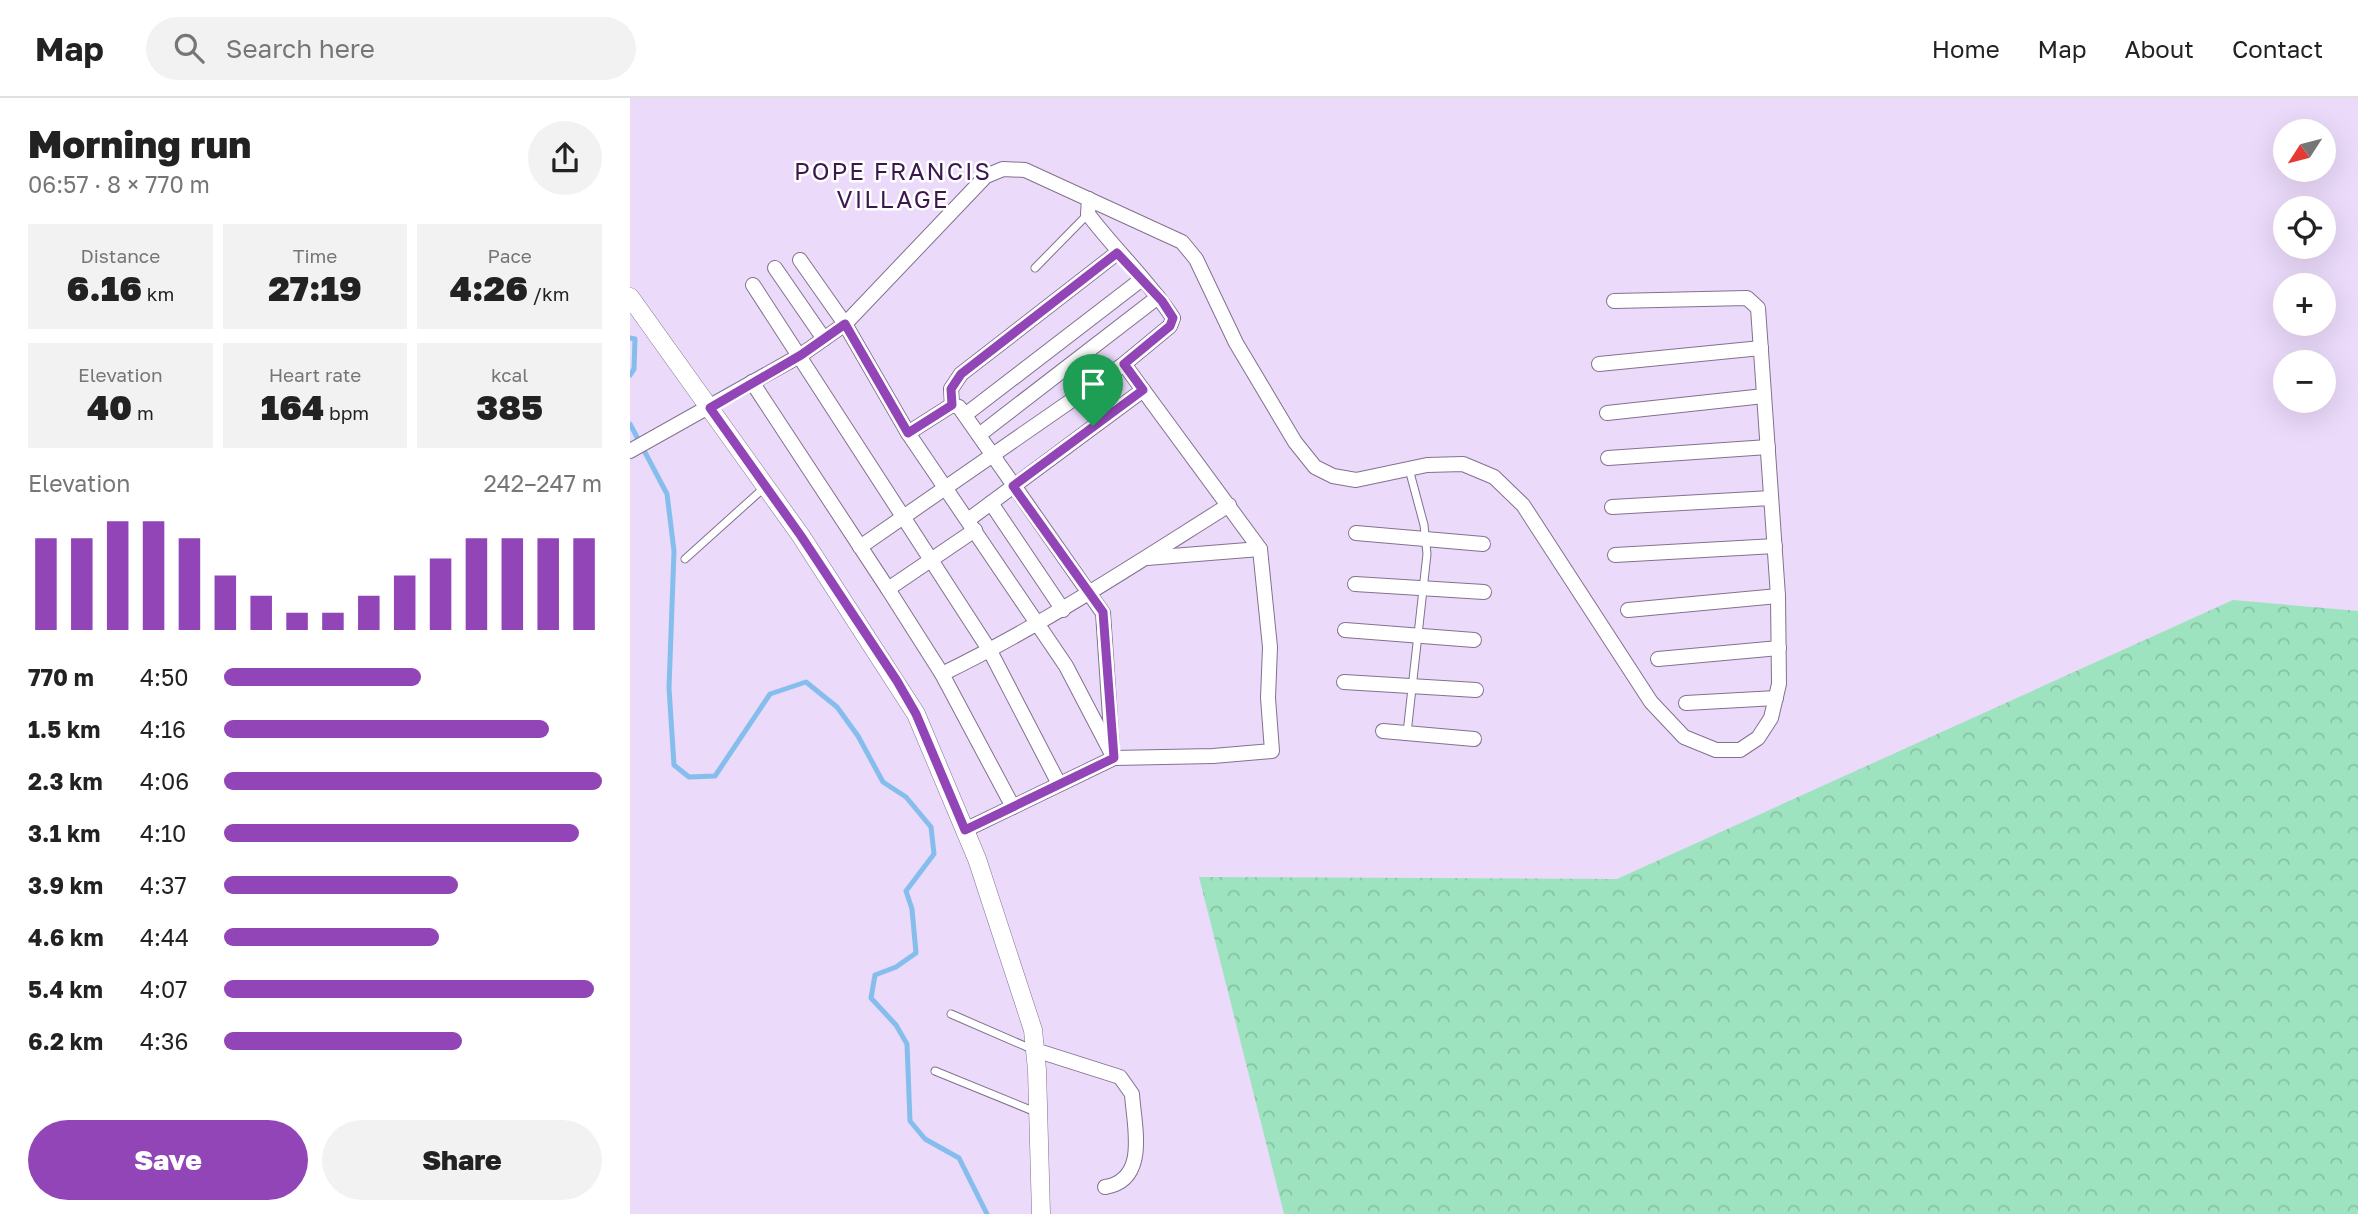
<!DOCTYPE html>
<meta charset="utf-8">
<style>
body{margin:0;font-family:"Golos Text",sans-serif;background:#f2f2f2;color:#222;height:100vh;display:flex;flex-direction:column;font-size:26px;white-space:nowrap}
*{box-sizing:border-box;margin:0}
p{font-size:23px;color:#767676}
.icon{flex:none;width:38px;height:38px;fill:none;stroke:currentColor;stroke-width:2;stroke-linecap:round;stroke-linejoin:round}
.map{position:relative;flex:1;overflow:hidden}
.side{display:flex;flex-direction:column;background:#fff;width:630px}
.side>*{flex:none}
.needle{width:46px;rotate:234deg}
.buttons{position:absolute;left:1643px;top:21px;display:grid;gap:14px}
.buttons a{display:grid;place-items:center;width:63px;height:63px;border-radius:50%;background:#fff;box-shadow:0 7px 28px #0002;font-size:35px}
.pin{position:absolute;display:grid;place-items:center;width:60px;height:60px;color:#fff;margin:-72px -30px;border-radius:50% 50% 50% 0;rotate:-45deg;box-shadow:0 0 7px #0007}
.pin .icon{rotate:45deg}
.round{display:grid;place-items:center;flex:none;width:74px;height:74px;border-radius:37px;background:#f2f2f2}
.overview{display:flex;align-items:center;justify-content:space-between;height:119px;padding:0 28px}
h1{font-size:38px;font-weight:800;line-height:52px}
.figures{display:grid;grid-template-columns:repeat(3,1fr);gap:10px;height:119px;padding:7px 28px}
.figures div{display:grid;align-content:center;border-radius:0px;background:#f2f2f2;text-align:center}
.figures b{font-size:35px;font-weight:800}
.figures small{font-size:19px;font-weight:400}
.figures p{font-size:19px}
.chart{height:196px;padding:14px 28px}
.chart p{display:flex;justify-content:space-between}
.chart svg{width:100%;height:126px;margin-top:7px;stroke:#9245b6;stroke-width:6}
.primary-button{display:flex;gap:14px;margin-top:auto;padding:14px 28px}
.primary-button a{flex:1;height:80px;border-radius:42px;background:#9245b6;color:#fff;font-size:28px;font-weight:800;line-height:80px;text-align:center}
.primary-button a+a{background:#f2f2f2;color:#222}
ul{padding:0 28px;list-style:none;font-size:23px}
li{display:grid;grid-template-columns:112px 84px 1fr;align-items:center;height:52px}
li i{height:18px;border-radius:9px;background:#9245b6}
header{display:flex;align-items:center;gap:42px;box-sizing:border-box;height:98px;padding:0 35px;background:#fff;border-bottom:2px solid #e0e0e0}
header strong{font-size:33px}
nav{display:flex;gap:38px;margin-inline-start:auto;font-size:24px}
.search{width:490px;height:63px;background:#f2f2f2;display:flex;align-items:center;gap:18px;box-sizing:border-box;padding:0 24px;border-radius:38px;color:#767676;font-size:26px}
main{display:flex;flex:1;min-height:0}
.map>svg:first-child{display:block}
.forest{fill:url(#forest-crowns)}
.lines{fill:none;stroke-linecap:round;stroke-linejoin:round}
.stream{stroke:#85beed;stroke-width:5}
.service-casing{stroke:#81728f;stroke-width:9}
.minor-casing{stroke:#81728f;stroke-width:16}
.tertiary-casing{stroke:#81728f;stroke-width:19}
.service{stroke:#fff;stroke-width:7}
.minor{stroke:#fff;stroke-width:14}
.tertiary{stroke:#fff;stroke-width:18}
.route-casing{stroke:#fff;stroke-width:14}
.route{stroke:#9245b6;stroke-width:9}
.labels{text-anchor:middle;stroke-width:5;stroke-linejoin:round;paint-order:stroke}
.neighbourhood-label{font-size:24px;letter-spacing:2px;fill:#3c174d;stroke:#fff}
</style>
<header>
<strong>Map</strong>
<div class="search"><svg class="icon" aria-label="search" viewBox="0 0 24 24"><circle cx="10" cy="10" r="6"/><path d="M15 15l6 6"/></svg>Search here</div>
<nav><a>Home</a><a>Map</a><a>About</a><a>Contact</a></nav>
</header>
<main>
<section class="side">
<div class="overview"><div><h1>Morning run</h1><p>06:57 · 8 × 770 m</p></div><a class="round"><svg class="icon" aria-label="share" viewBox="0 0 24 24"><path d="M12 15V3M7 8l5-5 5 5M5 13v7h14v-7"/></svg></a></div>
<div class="figures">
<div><p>Distance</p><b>6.16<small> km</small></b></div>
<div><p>Time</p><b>27:19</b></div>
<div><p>Pace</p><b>4:26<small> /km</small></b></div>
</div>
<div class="figures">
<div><p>Elevation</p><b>40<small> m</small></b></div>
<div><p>Heart rate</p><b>164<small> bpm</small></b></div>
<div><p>kcal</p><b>385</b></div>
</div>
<div class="chart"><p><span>Elevation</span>242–247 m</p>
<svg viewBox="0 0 160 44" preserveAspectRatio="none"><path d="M5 44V12M15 44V12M25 44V6M35 44V6M45 44V12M55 44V25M65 44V32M75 44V38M85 44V38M95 44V32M105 44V25M115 44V19M125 44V12M135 44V12M145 44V12M155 44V12"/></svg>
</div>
<ul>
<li><b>770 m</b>4:50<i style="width:52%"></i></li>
<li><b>1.5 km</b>4:16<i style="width:86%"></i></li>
<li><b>2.3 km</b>4:06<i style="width:100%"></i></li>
<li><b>3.1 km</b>4:10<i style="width:94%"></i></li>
<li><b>3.9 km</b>4:37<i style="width:62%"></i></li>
<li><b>4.6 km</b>4:44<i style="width:57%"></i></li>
<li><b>5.4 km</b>4:07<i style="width:98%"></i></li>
<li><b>6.2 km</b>4:36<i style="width:63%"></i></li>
</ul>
<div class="primary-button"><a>Save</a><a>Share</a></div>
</section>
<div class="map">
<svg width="1728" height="1116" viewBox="0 0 1728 1116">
<defs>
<pattern id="forest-crowns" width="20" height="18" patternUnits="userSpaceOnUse" patternTransform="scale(1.75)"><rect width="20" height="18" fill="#9de3bf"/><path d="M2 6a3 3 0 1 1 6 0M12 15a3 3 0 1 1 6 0" fill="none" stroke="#87c2a4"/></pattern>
</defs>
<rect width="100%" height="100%" fill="#ebdafa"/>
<polygon class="forest" points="1603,502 1728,513 1728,1116 654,1116 569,779 987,781"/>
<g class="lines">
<g class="stream">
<polyline points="0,240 5,241 4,271 0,277"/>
<polyline points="0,326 37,396 44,453 39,590 44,667 59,679 85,678 140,596 176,584 207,609 228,638 253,684 276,699 301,729 304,756 276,793 282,811 286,855 266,869 245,877 241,900 266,927 277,946 280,1023 295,1041 329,1060 357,1116"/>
</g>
<g class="service-casing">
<g id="service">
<polyline points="405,170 458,116"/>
<polyline points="55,461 135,389"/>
<polyline points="777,635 797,456 794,427 779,371"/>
<polyline points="321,916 404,952"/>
<polyline points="305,973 408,1015"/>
</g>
</g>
<g class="minor-casing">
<g id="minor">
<polyline points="170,162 215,226 278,335 436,568 484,660"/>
<polyline points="145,170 194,241"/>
<polyline points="123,187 360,553 429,686"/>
<polyline points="969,266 1131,250"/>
<polyline points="122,284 258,491"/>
<polyline points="322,307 321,291 331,276 487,155"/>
<polyline points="977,315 1134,298"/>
<polyline points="335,317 512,181"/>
<polyline points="278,335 322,307 329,309 473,515 482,649"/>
<polyline points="349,337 528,199"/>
<polyline points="0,353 171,257 215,226 356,78 373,71 395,72 552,144 566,161 606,245 665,344 685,369 703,378 726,382 797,367 833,366 864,379 893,407 1021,604 1054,639 1086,652 1110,652 1128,640 1141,620 1149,586 1148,498 1128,210 1117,200 984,203"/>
<polyline points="978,360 1138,349"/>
<polyline points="361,405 433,512"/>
<polyline points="982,409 1141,400"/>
<polyline points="338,422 513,292"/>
<polyline points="345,432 258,491 312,576 383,709"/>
<polyline points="726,435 853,446"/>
<path d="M230,449L494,266L540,228L543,220C519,183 485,152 458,116L459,101"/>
<polyline points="985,457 1145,448"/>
<polyline points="517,460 630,451"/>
<polyline points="725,486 854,494"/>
<polyline points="998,512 1148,498"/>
<polyline points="715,532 844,542"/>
<polyline points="1028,561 1149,550"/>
<path d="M312,576C413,527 505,466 599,407"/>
<polyline points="714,584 846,592"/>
<polyline points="1056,605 1146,600"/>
<polyline points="753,633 844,641"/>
<polyline points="335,732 484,660 583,658 642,653 638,600 640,549 630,451 494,266"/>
<path d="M405,952L490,979L502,996C504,1028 519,1082 475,1089"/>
</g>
</g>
<g class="tertiary-casing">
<polyline id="tertiary" points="0,199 171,438 286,616 347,761 403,932 407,972 411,1116"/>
</g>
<use href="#service" class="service"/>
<use href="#minor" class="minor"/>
<use href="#tertiary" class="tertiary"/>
</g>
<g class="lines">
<g class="route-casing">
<polygon id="route" points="487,155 532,203 543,220 540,228 494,266 513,292 383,388 473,514 484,660 335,732 286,616 267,583 171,438 80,310 171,257 215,226 278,335 322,307 321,291 331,276"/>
</g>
<use href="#route" class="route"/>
</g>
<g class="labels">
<g class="neighbourhood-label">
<text x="263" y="82">POPE FRANCIS<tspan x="263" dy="28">VILLAGE</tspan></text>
</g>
</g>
</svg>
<div class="buttons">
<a><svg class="needle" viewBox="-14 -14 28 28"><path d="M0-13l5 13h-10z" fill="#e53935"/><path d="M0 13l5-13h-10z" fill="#767676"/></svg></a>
<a><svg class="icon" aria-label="locate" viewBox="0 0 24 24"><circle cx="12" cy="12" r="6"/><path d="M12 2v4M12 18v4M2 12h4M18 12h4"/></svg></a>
<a>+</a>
<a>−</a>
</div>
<div class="pin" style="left:463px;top:328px;background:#1e9e55"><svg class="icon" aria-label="arrive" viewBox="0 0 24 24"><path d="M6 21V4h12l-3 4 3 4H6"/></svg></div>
</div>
</main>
